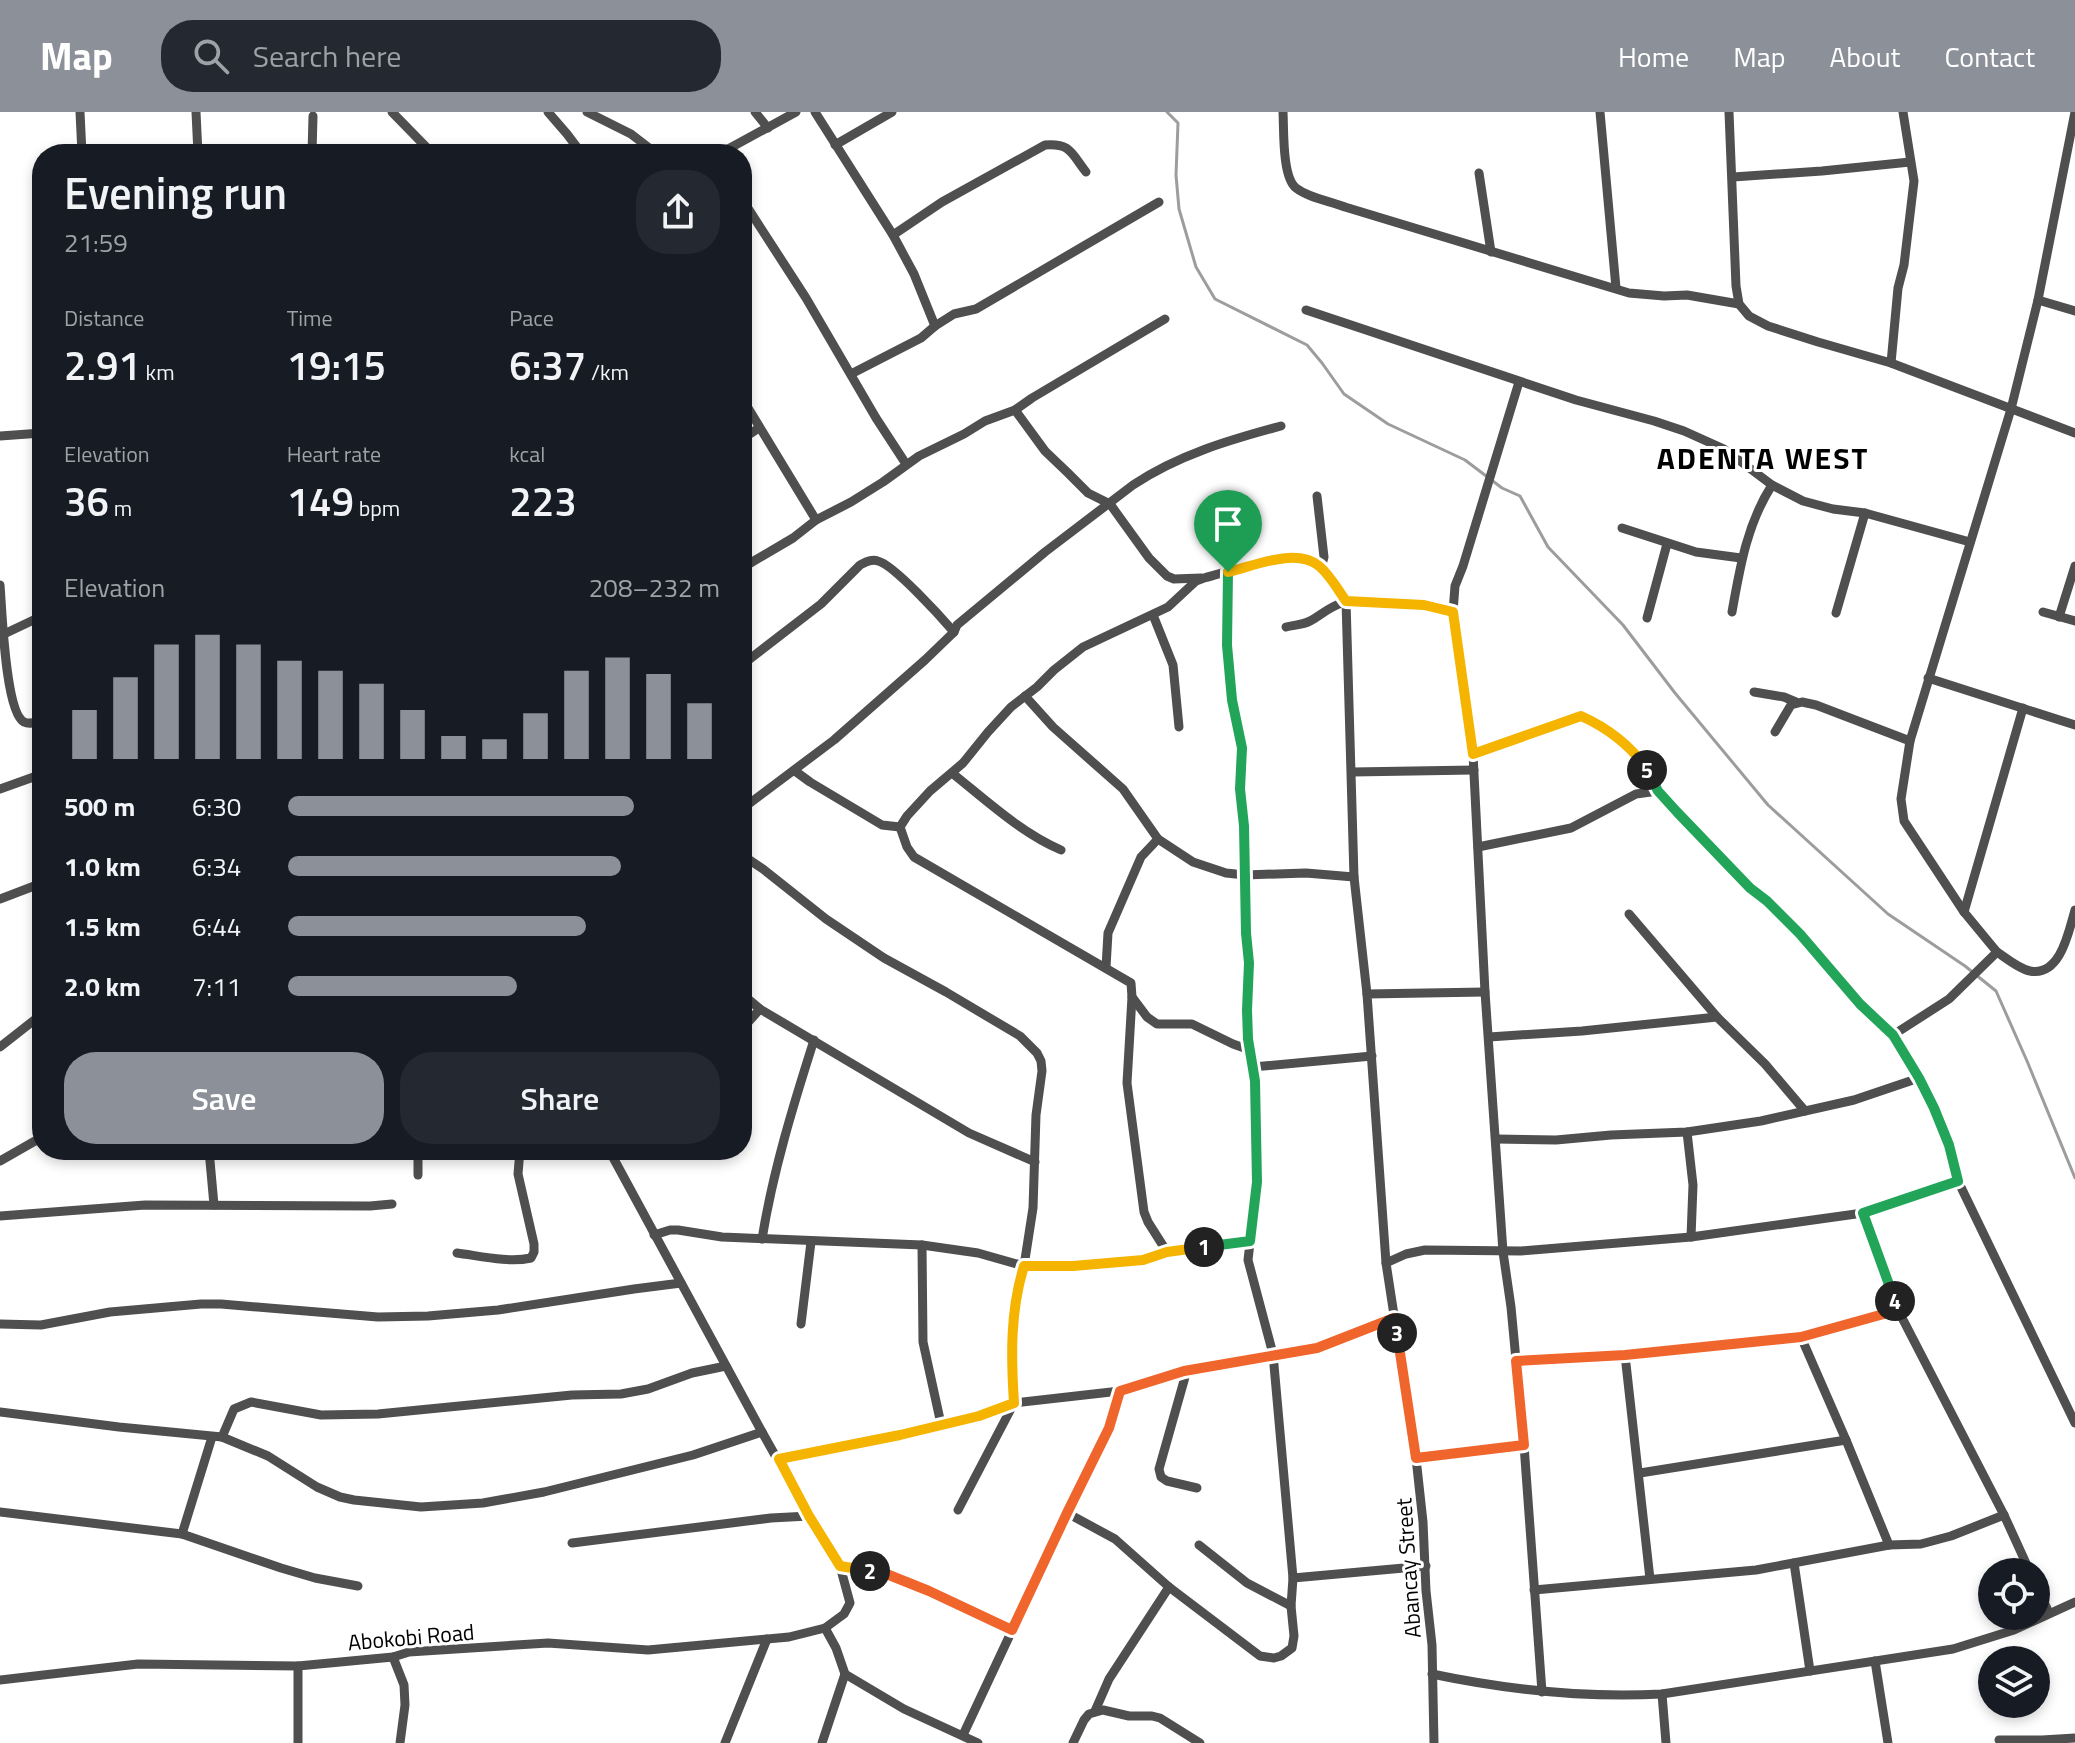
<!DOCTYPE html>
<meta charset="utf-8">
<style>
body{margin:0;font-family:"Titillium Web",sans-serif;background:#242831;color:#f1f3f6;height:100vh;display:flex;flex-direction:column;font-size:30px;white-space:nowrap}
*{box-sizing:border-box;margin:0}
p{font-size:26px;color:#9ea1a6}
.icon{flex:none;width:44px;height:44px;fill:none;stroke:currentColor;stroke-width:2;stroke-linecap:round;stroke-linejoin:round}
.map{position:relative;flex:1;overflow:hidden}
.side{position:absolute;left:32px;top:32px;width:720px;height:1016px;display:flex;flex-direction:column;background:#171b24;border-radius:32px;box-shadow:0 4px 12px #0003}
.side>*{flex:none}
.fabs{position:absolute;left:1978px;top:1446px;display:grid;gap:16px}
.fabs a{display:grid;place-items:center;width:72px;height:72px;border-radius:50%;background:#171b24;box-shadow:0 4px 12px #0003;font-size:40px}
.pin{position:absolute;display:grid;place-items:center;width:68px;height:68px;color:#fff;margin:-82px -34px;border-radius:50% 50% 50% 0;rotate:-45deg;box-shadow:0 0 8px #0007}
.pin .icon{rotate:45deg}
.km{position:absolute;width:40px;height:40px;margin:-20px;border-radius:50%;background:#222;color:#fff;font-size:22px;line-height:40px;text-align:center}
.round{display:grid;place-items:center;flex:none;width:84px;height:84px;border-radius:32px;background:#242831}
.headline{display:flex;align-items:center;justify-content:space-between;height:136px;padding:0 32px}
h1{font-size:44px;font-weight:600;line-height:60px}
.metrics{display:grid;grid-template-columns:repeat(3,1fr);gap:12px;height:136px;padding:8px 32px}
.metrics div{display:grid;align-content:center}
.metrics b{font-size:40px;font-weight:600}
.metrics small{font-size:22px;font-weight:400}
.metrics p{font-size:22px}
.chart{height:224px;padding:16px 32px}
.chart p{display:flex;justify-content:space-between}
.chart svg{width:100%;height:144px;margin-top:8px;stroke:#8c9099;stroke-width:6}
.primary-button{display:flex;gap:16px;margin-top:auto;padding:16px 32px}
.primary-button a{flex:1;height:92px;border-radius:32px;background:#8c9099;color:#fff;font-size:32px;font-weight:600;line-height:92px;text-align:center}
.primary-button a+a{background:#242831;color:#f1f3f6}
ul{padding:0 32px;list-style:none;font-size:26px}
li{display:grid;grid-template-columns:128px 96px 1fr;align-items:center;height:60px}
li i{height:20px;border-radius:10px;background:#8c9099}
header{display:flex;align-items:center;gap:48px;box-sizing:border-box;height:112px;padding:0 40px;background:#8c9099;color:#fff}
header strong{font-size:38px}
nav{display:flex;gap:44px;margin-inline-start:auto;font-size:28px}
.search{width:560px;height:72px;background:#242831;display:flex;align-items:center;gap:20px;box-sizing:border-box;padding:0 28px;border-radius:32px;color:#9ea1a6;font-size:30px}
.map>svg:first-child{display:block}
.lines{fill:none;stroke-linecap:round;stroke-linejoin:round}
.stream{stroke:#9d9d9d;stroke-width:3}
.minor{stroke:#4f4f4f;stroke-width:9}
.split-1-casing{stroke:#fff;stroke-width:16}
.split-2-casing{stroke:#fff;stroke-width:16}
.split-3-casing{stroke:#fff;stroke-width:16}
.split-4-casing{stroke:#fff;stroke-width:16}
.split-5-casing{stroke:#fff;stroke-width:16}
.split-6-casing{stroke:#fff;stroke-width:16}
.split-1{stroke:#22a559;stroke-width:10}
.split-2{stroke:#f5b400;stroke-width:10}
.split-3{stroke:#f0652b;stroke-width:10}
.split-4{stroke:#f0652b;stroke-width:10}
.split-5{stroke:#22a559;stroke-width:10}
.split-6{stroke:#f5b400;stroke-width:10}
.labels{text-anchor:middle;stroke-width:6;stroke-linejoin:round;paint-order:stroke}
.street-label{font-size:22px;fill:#000;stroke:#fff}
.district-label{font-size:30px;font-weight:bold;letter-spacing:2px;fill:#000;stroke:#fff}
</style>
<header>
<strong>Map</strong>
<div class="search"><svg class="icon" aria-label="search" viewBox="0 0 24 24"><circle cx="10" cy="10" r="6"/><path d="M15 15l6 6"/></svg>Search here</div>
<nav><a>Home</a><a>Map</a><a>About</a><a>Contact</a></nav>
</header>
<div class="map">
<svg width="2075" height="1631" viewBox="0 0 2075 1631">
<rect width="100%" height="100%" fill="#fff"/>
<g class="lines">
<polyline class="stream" points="1167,0 1178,11 1176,63 1179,97 1196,155 1215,187 1307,233 1322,251 1344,282 1388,312 1465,348 1502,376 1520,384 1548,435 1623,513 1675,581 1768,693 1888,802 1965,854 1996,879 2027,949 2075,1066"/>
<g class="minor">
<polyline points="80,0 82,42"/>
<polyline points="196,0 198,42"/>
<polyline points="392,0 433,42"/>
<polyline points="548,0 567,22 582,42"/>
<polyline points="587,0 631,22 657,42"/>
<polyline points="755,0 768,16"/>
<polyline points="815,0 893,123 914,162 935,214"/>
<path d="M1283,0C1284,18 1282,65 1296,76C1309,86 1330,89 1345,95L1629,181L1664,184L1687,183L1739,192"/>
<polyline points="1600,0 1616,176"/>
<polyline points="1729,0 1736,174 1739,192 1749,204 1768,214 1818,230 1891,251 2075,321"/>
<polyline points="835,33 892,0"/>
<polyline points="312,42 313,4"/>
<polyline points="719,42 796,0"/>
<polyline points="1479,61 1491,140"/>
<polyline points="1733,65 1822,59 1910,50"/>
<polyline points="742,87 806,186 876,306 906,352"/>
<path d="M893,123L942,90L1045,33C1071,31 1071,41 1086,60"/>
<polyline points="2038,188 2075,199"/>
<polyline points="1306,198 1576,288 1654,309 1684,319 1724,337 1772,373 1803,389 1833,397 1865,401 1970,430"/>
<polyline points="39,212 42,211"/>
<polyline points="1891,251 1898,176 1904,153 1914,69 1903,0"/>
<polyline points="851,262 921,226 935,214 954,202 976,197 1159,90"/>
<polyline points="1519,270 1463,454 1455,474 1453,500 1473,642 1485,880 1503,1140 1511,1195 1524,1333 1542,1580"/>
<polyline points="742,286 816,408"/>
<polyline points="1015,298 1045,339 1068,361 1088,381 1110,392 1149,446 1167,464 1174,467 1201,466"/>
<polyline points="0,324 42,321"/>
<polyline points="742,327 759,316"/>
<polyline points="1317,384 1324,445 1321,456"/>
<polyline points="1622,416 1696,440 1741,446"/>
<polyline points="742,456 793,426 816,408 851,390 883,370 919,344 964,322 985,309 1015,298 1032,286 1165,207"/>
<path d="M0,473C2,496 5,600 24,610C30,613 36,610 42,608"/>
<path d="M1732,500C1740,455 1747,412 1772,373"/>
<polyline points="2043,500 2075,509"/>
<polyline points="1836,501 1865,401"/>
<polyline points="1153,503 1173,553 1179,615"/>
<polyline points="2059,505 2075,454"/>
<polyline points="1647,506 1667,432"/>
<path d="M1286,515C1293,513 1303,513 1310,509C1321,503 1329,495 1342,491C1367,483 1427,493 1453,500"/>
<polyline points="4,522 42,504"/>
<path d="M742,553L821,492L860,453C866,450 871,447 878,449C894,453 941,505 954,520"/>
<polyline points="1928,566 2075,613"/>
<polyline points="1754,580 1784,585 1796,590"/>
<polyline points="1025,584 1053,615 1123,677 1158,727 1193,750 1226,761 1245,763 1306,761 1354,765"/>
<polyline points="1775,620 1791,593 1802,590 1816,593 1910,629"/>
<path d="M1473,642L1581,604L1621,628L1635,641L1645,654L1658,679L1750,776C1786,803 1814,838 1843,872C1850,880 1856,888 1863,895C1873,905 1886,914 1894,925C1925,967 1945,1018 1958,1069L2075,1311"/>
<polyline points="795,659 810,670 882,713 900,715"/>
<polyline points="1352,660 1474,658"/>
<path d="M952,661C987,689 1020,720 1061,738"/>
<polyline points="0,677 42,662"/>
<path d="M742,697L834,628L925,548L954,520L957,513L1045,440L1133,373C1178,343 1229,328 1281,314"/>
<polyline points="1478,735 1571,716 1636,682 1658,679"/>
<polyline points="742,743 763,757 826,807 884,846 946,880 1020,924 1037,941 1041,949 1042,959 1036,1003 1033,1096 1024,1154 1019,1169 1011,1238 1014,1291 958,1398"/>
<polyline points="0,787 42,771"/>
<polyline points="1964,800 2023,596"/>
<polyline points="1629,802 1717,905"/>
<path d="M1997,840C2006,846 2019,857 2030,859C2061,865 2069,818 2075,798"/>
<polyline points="1106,855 1108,821 1141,745 1158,727"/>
<polyline points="742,882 760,897 969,1021 1035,1050"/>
<polyline points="1132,885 1147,905 1157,912 1192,912 1233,932 1250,938"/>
<polyline points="742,917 760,897"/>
<polyline points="1893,923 1949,887 1997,840 1964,800 1904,709 1901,687 1910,629 2011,297 2038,188 2075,0"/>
<polyline points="1489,925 1582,919 1717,905 1765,952 1805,999"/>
<polyline points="0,935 42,902"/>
<polyline points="1253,955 1372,944"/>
<polyline points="1687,1020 1693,1073 1691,1125"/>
<polyline points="1496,1027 1556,1028 1611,1023 1687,1020 1761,1009 1854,988 1919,966"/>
<polyline points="209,1038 214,1093"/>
<polyline points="609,1038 762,1320 809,1404 840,1454 850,1491 844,1502 825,1516 836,1536 845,1562 904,1597 978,1631"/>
<polyline points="0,1049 42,1025"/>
<polyline points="418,1063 418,1038"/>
<polyline points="1863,1101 1898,1198 2004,1403 2030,1460"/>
<polyline points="0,1104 145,1093 370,1094 392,1092"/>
<polyline points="654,1123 670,1118 678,1118 722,1125 922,1133 978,1141 1024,1154 1073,1154 1143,1148 1167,1140 1250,1129"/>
<path d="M762,1127C773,1059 793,994 814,928"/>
<polyline points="922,1133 923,1230 941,1312"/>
<path d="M1167,1140L1148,1110L1144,1100L1127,971L1132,885L1131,871L914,745L907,735L900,715L907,704L930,679L963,651L988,620L1011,595L1037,575L1054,558L1083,535L1168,495L1196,469L1204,466C1232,459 1297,435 1320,455C1330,463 1338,478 1346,489L1354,765L1367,882"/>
<path d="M457,1141C480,1144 508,1151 531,1146L534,1140V1132L518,1062L520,1038"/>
<polyline points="1386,1151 1406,1142 1425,1138 1521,1139 1691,1125 1863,1101 1958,1069"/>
<polyline points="0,1212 41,1213 110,1200 201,1192 221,1192 378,1205 428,1204 498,1198 634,1177 681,1171"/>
<polyline points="801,1212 811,1130"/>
<polyline points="1801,1225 1846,1328 1889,1433"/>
<polyline points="1625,1243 1650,1467"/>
<polyline points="1516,1249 1625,1243 1801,1225 1898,1198"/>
<polyline points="1187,1258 1159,1357 1161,1365 1167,1369 1197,1376"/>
<polyline points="0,1300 119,1315 222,1325 268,1344 317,1375 340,1385 354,1388 421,1395 483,1391 544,1380 693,1343 762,1320"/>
<polyline points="222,1325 234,1297 251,1290 321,1303 378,1302 572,1283 621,1282 648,1277 692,1261 726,1254"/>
<polyline points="1416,1346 1524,1333"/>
<polyline points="779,1347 900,1323 979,1304 1014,1291 1120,1279 1173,1261 1211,1253 1317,1236 1394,1206"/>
<polyline points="1640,1361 1846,1328"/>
<polyline points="0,1400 182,1422 281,1456 315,1466 358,1474"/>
<polyline points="1067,1401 1115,1427 1169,1475 1260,1544 1274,1546 1281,1544 1292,1536 1294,1524 1291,1494 1293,1466 1273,1242 1248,1148 1257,1070 1255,969 1248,927 1247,898 1249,851 1246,821 1244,714 1240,677 1242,636 1232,588 1227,533 1228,460"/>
<polyline points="182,1422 212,1325"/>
<polyline points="572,1431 771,1406 809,1404"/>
<polyline points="1199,1433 1247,1471 1291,1494"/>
<polyline points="1794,1451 1810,1559"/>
<polyline points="840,1454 889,1463 929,1479 1012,1518"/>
<polyline points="1293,1466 1426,1454"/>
<polyline points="2036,1473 2049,1501"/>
<polyline points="1534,1478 1756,1458 1889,1433 1921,1432 1951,1424 2004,1403"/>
<polyline points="393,1545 404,1573 405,1593 400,1631"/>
<polyline points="1875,1549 1888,1631"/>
<path d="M1432,1562C1508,1578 1585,1586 1662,1582L1953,1537L2014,1518L2075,1490"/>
<polyline points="0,1568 138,1552 298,1554 393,1545 409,1540 548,1531 648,1538 789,1525 825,1516"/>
<polyline points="1662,1582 1666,1631"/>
<polyline points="1095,1599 1109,1567 1169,1475"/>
<polyline points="963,1623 1067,1401 1109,1316 1120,1279"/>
<polyline points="1999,1628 2042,1628 2075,1626"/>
<polyline points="298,1631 298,1554"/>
<polyline points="725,1631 767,1527"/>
<polyline points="822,1631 845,1562"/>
<polyline points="1073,1631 1084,1608 1089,1602 1103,1598 1129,1604 1152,1604 1160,1606 1200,1631"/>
<polyline points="1434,1631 1432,1533 1426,1479 1423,1410 1416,1346 1386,1151 1367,882 1485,880"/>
</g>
</g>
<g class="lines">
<g class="split-1-casing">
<polyline id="split-1" points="1204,1135 1250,1129 1257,1070 1255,969 1248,927 1247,898 1249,851 1246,821 1244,714 1240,677 1242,636 1232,588 1227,533 1228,460"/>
</g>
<g class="split-2-casing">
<path id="split-2" d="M870,1459L840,1454L809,1404L779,1347L900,1323L979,1304L1014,1291C1011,1245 1010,1199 1024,1154H1073L1143,1148L1167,1140L1204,1135"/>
</g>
<g class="split-3-casing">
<polyline id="split-3" points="870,1459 889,1463 929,1479 1012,1518 1067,1401 1109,1316 1120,1279 1184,1259 1317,1236 1394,1206 1397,1221"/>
</g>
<g class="split-4-casing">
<polyline id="split-4" points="1397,1221 1416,1346 1524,1333 1516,1249 1625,1243 1801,1225 1898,1198 1895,1189"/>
</g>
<g class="split-5-casing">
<polyline id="split-5" points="1647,658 1658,679 1677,700 1750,776 1767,789 1800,822 1860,892 1893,923 1919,966 1934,996 1949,1033 1958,1069 1863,1101 1895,1189"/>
</g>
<g class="split-6-casing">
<path id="split-6" d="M1228,460C1254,454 1296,435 1319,454C1330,463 1338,478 1346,489L1424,493L1453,500L1473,642L1581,604C1606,615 1632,634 1647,658"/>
</g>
<use href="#split-1" class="split-1"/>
<use href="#split-2" class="split-2"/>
<use href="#split-3" class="split-3"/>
<use href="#split-4" class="split-4"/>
<use href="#split-5" class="split-5"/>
<use href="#split-6" class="split-6"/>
</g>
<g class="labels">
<g class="street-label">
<text transform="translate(1408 1456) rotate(-94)" y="8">Abancay Street</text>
<text transform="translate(411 1525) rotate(-5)" y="8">Abokobi Road</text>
</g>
<g class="district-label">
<text x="1763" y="357">ADENTA WEST</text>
</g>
</g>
</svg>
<div class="fabs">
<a><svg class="icon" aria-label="locate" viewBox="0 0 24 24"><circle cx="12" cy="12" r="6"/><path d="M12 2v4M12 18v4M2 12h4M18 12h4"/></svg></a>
<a><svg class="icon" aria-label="layers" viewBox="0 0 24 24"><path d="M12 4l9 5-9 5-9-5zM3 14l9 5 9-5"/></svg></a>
</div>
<div class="pin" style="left:1228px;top:460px;background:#1e9e55"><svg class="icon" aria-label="arrive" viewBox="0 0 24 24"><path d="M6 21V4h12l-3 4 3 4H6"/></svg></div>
<b class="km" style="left:1204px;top:1135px">1</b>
<b class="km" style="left:870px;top:1459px">2</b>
<b class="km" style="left:1397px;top:1221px">3</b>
<b class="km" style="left:1895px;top:1189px">4</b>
<b class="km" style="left:1647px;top:658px">5</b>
<section class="side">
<div class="headline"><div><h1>Evening run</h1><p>21:59</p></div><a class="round"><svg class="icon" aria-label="share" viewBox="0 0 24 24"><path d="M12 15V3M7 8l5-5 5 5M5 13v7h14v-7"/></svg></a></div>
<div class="metrics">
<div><p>Distance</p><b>2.91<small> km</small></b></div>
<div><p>Time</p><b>19:15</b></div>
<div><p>Pace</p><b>6:37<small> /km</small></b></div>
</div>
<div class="metrics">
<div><p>Elevation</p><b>36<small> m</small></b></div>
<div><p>Heart rate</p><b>149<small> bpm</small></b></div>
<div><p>kcal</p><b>223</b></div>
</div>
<div class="chart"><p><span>Elevation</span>208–232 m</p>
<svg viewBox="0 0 160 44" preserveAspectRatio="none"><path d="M5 44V29M15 44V19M25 44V9M35 44V6M45 44V9M55 44V14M65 44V17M75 44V21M85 44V29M95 44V37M105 44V38M115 44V30M125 44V17M135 44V13M145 44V18M155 44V27"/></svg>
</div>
<ul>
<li><b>500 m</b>6:30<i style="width:80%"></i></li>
<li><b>1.0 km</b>6:34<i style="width:77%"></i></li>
<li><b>1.5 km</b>6:44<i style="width:69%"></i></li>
<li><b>2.0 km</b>7:11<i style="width:53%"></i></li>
</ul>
<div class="primary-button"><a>Save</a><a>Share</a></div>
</section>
</div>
